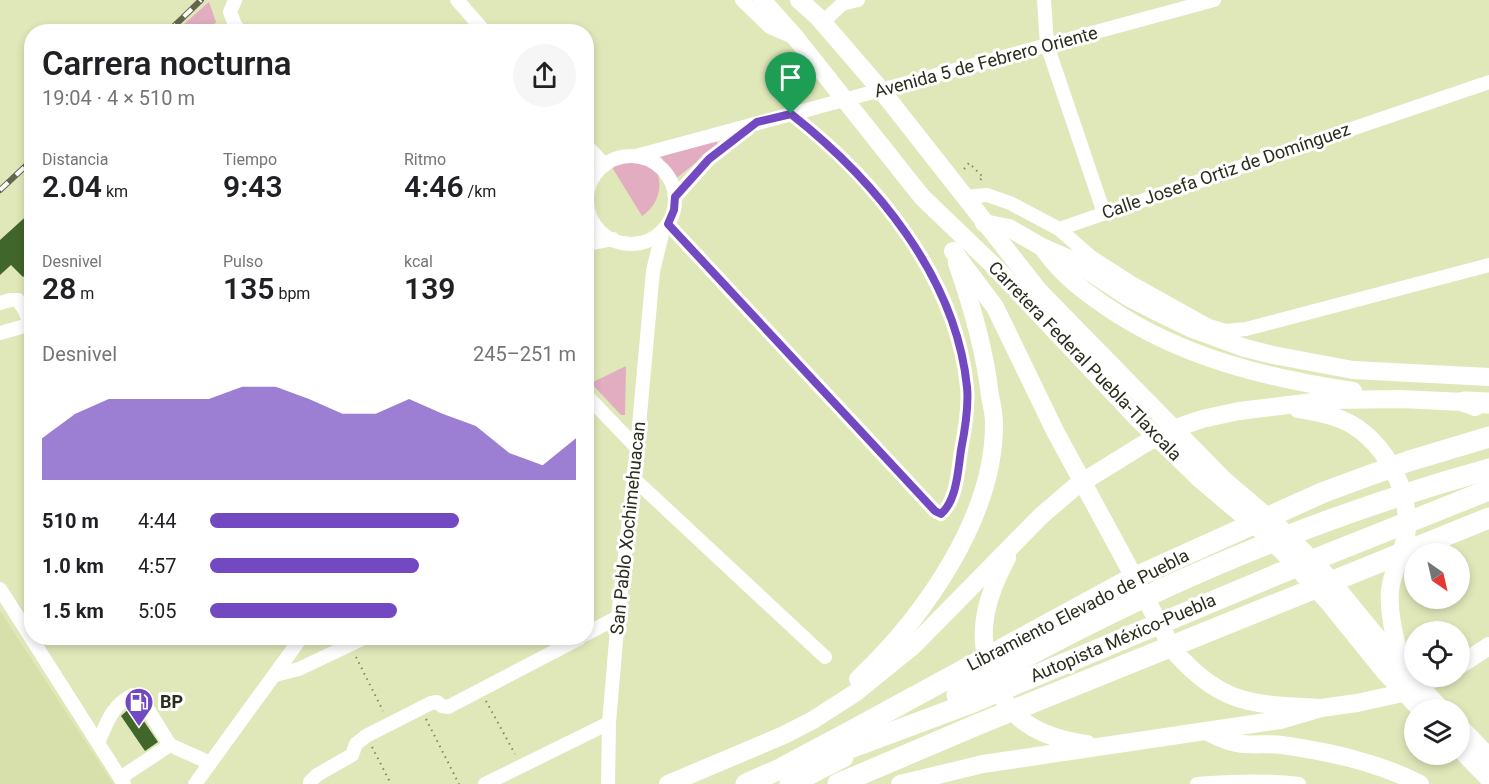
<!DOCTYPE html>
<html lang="es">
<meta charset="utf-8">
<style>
body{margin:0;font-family:Roboto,sans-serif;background:#f6f6f6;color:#202124;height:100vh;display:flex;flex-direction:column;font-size:22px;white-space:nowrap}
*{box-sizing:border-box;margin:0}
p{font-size:20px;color:#757577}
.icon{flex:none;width:33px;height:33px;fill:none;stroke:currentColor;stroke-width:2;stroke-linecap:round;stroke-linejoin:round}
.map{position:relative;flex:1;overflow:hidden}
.details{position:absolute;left:24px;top:24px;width:570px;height:621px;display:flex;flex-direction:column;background:#fff;border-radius:24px;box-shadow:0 3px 9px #0003}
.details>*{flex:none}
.needle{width:39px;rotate:146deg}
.tools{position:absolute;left:1404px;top:543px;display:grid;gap:12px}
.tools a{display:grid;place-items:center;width:66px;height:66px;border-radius:50%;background:#fff;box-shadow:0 3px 9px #0003;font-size:30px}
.pin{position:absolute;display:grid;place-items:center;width:51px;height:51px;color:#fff;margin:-62px -26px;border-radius:50% 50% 50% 0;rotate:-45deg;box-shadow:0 0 6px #0007}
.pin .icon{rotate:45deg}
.round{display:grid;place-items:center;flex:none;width:63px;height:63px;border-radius:32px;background:#f6f6f6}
.head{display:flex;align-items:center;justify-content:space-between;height:102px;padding:0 18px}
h1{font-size:33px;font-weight:600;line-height:45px}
.metrics{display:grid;grid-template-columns:repeat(3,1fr);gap:9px;height:102px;padding:6px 18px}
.metrics div{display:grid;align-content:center}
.metrics b{font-size:30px;font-weight:600}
.metrics small{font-size:16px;font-weight:400}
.metrics p{font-size:16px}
.chart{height:168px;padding:12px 18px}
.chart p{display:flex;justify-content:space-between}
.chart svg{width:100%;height:108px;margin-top:6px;fill:#7349c1;opacity:.7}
ul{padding:0 18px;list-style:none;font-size:20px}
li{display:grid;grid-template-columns:96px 72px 1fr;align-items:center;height:45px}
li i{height:15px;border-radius:8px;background:#7349c1}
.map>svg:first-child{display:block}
.built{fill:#d7e0aa}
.green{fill:#e2adc0}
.building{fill:#41662c}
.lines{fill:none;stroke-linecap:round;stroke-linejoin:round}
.path{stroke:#818667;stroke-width:2;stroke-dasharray:1.5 4.5;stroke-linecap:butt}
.minor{stroke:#fff;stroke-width:14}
.major{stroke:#fff;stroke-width:18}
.highway{stroke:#fff;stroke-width:21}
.rail-casing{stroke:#62664c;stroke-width:6}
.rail{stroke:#fff;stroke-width:4;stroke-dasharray:11;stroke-linecap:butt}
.route-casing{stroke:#fff;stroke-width:12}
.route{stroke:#7349c1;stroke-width:8}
.labels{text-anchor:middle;stroke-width:6;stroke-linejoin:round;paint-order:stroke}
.street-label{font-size:18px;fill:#2a2d1b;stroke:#fff}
.poi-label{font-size:18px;font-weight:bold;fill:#2a2d1b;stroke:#fff;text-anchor:start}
</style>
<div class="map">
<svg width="1489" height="784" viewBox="0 0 1489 784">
<rect width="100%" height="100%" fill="#e0e8ba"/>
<polygon class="built" points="0,611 113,784 0,784"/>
<g class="green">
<polygon points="209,2 216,22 209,31 176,31"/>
<polygon points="715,137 718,145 673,181 659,152"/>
<path d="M632,158L654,165C664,183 660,204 642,216L610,164L620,160Z"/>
<polygon points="626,366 625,415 621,415 591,383"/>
</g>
<g class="building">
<polygon points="32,211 32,269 23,277 11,265 0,275 0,240"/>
<polygon points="133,705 158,742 145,751 121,716"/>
</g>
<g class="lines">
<g class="path">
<polyline points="964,169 969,163 983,177 979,181"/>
<polyline points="356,657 383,711"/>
<polyline points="486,701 515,754"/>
<polyline points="426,719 459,784"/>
<polyline points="372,747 391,784"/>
</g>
<g class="minor">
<polyline points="235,0 230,12 235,25 241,32"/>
<polyline points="457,0 485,32"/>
<polyline points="742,0 770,27 793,37"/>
<polyline points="1044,0 1047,45 1104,213"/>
<polyline points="823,22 842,4 858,0"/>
<polyline points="586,145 605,165"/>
<polyline points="636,156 1214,0"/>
<circle cx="631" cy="200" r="44"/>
<polyline points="675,197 709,159 748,129"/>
<polyline points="965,197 987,195 1010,203 1059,229 1091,257 1130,282 1209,326 1226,331 1246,329 1489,265"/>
<path d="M668,224L935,511L941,514C957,500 958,470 961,450C965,430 969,407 967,387C956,277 875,179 791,114"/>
<polyline points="1059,229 1489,82"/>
<polyline points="586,244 613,239"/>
<polyline points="0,303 10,300 18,300 24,309 30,324"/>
<polyline points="0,333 32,324"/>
<polyline points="586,395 637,448"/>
<polyline points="633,478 825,657"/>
<polyline points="0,589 124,784"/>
<polyline points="586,634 618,617"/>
<polyline points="275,675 299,669 364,638"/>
<path d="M98,743C107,722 112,705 133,695L142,700L170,745L210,763"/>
<polyline points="120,778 170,745"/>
<polyline points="195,784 301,638"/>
<polyline points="310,784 310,782 317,775 352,755 356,744 366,736 431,703 437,702 442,706 448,707 580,638"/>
<polyline points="485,784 609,723"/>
<polyline points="608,784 609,723 618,617 637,448 653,271 663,230"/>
<path d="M1197,784C1231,781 1265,780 1299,784"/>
</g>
<g class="major">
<polyline points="762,0 795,37 922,197 996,268 1138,419 1201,480 1266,535 1285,554 1330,604 1385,672 1421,710"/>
<polyline points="799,0 818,17 881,90 1039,291 1223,479 1279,527 1309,557 1326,575 1403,669 1442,710"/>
<polyline points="984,223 1009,228 1042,247 1072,260 1128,297 1159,313 1190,328 1245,348 1273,355 1353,370 1489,377"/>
<path d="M1043,248C1060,273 1082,290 1107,307C1180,357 1266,378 1353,391"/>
<path d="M953,251L995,307L1055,431L1174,651C1222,706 1253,704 1321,708"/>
<path d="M1298,409C1316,412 1335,415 1351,424C1386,445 1409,489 1407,529C1405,551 1392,569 1390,591C1388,615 1396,641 1401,664"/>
<path d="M1007,558C987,595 976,631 990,672C1008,720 1037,737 1087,744"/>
<polyline points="1460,665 1489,646"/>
<path d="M858,679C923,618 995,517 994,423C994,414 992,405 990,396C985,351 972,306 957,263"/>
<polyline points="1460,727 1489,757"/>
<path d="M1206,731C1216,736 1225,741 1236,743C1251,746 1267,743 1282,745C1330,752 1377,762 1420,784"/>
<polyline points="1460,749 1489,779"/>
<polyline points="668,784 784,735 813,720 855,693 913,646 1042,515 1076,486 1144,444 1176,428 1202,419 1239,411 1329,400 1400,399 1464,402 1475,407"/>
<polyline points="900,784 983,764 1280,720 1321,708 1357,703 1398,694 1440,676"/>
</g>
<g class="highway">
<polyline points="1464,402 1489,403"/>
<path d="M957,695C1124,599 1304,520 1489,469"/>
<polyline points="826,757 968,704 1278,574 1489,490"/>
<polyline points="746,784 780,769 842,736 1129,580 1324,492 1409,461 1489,437"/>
<polyline points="790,784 843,757"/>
<polyline points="838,784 979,724 1489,518"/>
</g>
<g class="rail-casing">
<g id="rail">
<polyline points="168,32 201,0"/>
<polyline points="0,190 32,160"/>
</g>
</g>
<use href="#rail" class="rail"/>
</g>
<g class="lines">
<g class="route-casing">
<path id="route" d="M791,114C875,180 956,277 967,387C969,407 965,430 961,450C958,470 957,500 941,514L935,511L668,224L674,210L675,197L709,159L757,122Z"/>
</g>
<use href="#route" class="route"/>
</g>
<defs>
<g id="fuel-pin" transform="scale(1.5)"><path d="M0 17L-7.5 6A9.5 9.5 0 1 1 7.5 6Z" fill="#7349c1" stroke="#fff"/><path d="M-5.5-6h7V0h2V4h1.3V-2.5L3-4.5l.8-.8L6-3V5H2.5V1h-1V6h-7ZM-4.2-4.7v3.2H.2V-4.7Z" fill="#fff"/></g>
</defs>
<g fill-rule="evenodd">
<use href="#fuel-pin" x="139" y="702"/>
</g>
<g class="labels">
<g class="street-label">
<text transform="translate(986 62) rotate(-15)" y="6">Avenida 5 de Febrero Oriente</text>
<text transform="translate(1226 171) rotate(-19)" y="6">Calle Josefa Ortiz de Domínguez</text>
<text transform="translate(1085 361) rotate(46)" y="6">Carretera Federal Puebla-Tlaxcala</text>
<text transform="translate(628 528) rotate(-84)" y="6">San Pablo Xochimehuacan</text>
<text transform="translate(1078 610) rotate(-27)" y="6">Libramiento Elevado de Puebla</text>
<text transform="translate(1123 638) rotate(-23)" y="6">Autopista México-Puebla</text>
</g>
<g class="poi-label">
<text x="160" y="708">BP</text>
</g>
</g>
</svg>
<div class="tools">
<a><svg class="needle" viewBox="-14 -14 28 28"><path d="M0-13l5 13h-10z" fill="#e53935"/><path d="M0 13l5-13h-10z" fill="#757577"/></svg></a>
<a><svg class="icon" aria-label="locate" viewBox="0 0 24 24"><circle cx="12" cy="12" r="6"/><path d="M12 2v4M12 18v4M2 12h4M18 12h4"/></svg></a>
<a><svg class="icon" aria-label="layers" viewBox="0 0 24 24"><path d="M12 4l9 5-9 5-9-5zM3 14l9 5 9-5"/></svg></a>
</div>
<div class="pin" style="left:791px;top:114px;background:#1e9e55"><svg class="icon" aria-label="arrive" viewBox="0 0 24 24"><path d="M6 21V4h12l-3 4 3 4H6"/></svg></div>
<section class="details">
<div class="head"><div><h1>Carrera nocturna</h1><p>19:04 · 4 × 510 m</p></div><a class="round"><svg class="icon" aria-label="share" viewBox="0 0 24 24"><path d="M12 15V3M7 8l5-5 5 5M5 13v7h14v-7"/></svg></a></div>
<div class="metrics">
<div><p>Distancia</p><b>2.04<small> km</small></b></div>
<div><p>Tiempo</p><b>9:43</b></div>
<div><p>Ritmo</p><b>4:46<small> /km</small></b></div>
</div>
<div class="metrics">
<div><p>Desnivel</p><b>28<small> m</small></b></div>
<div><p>Pulso</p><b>135<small> bpm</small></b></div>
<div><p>kcal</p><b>139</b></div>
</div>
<div class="chart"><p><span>Desnivel</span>245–251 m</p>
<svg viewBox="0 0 160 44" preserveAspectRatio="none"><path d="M0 44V27L10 17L20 11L30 11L40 11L50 11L60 6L70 6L80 11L90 17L100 17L110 11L120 17L130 22L140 33L150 38L160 27V44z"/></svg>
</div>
<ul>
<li><b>510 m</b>4:44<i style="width:68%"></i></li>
<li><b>1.0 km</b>4:57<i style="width:57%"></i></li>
<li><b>1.5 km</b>5:05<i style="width:51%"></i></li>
</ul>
</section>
</div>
